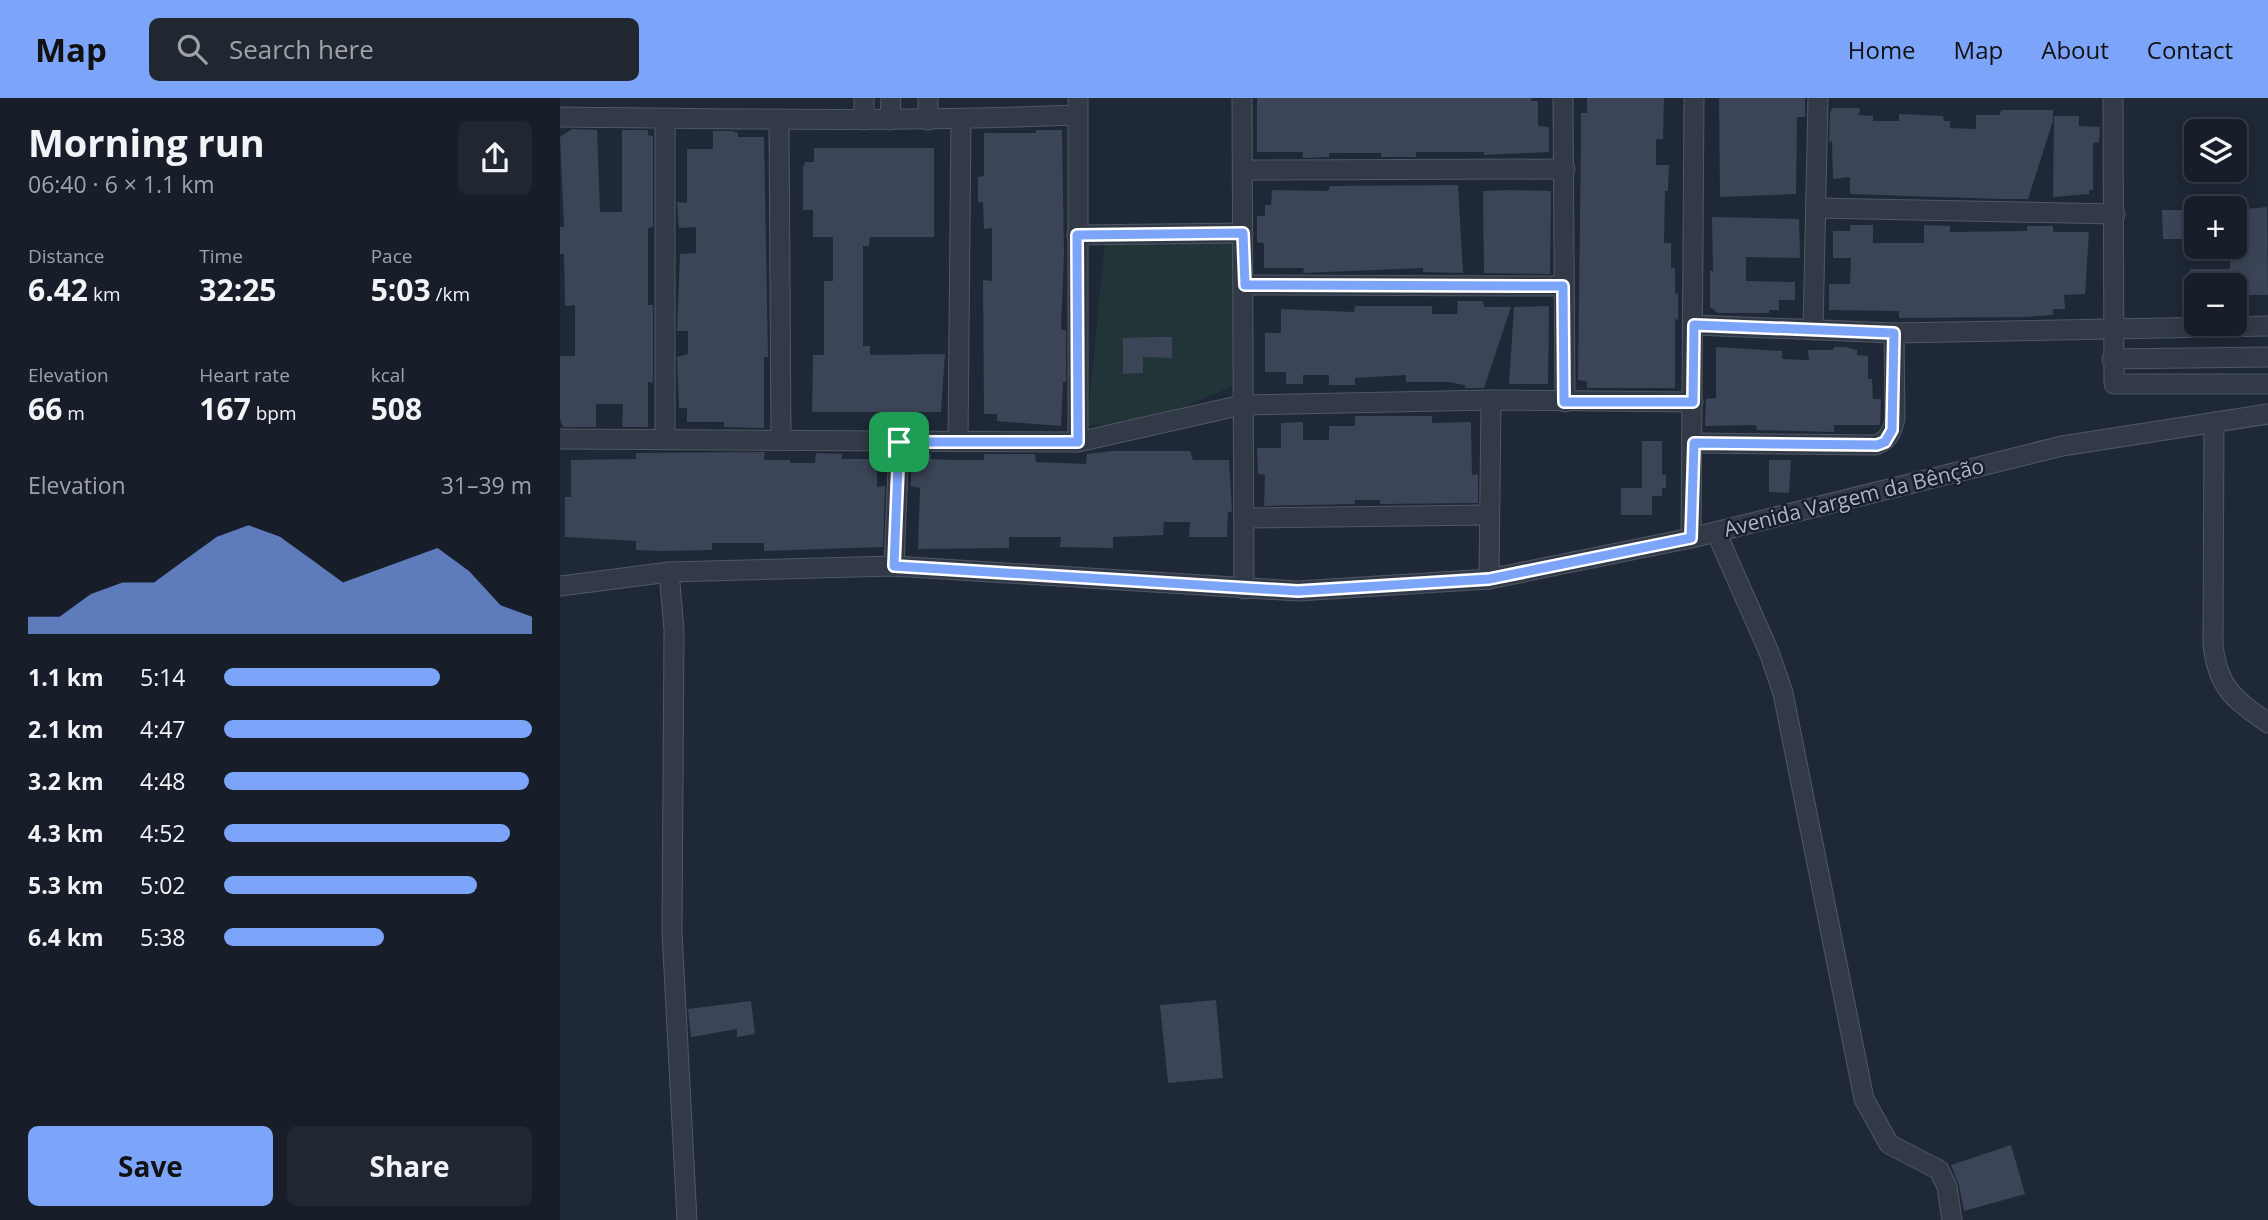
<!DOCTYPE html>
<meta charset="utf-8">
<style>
body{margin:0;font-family:"Open Sans",sans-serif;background:#202731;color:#f1f3f6;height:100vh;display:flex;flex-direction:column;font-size:26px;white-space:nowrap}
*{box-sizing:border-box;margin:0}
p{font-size:23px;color:#9ea2a8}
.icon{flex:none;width:38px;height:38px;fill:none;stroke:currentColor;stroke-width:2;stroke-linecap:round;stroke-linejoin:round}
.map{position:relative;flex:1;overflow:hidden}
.side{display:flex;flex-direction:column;background:#171e29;width:560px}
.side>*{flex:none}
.tools{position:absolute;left:1624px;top:21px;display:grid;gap:14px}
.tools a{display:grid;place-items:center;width:63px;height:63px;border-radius:10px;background:#171e29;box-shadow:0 4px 18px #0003,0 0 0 2px #363c46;font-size:35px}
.pin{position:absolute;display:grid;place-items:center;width:60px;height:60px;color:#fff;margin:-30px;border-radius:14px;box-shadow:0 4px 10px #0006}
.round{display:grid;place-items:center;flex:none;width:74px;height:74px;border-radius:10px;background:#202731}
.overview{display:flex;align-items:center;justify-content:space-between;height:119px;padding:0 28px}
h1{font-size:38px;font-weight:700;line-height:52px}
.stats{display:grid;grid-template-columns:repeat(3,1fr);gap:10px;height:119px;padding:7px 28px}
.stats div{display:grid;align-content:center}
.stats b{font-size:30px;font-weight:700}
.stats small{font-size:19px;font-weight:400}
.stats p{font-size:19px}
.chart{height:196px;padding:14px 28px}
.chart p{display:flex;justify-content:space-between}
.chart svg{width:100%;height:126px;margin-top:7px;fill:#7ca5fa;opacity:.7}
.primary-button{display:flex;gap:14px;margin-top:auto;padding:14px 28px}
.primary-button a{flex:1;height:80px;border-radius:10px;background:#7ca5fa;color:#111;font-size:28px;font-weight:700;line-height:80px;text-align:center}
.primary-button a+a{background:#202731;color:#f1f3f6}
ul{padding:0 28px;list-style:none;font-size:23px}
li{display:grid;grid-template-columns:112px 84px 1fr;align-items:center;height:52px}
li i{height:18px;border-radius:9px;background:#7ca5fa}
header{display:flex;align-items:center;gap:42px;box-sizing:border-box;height:98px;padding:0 35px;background:#7ca5fa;color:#111}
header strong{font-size:33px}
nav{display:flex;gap:38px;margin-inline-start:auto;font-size:24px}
.search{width:490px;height:63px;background:#202731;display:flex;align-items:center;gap:18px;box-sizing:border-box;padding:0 24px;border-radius:10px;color:#9ea2a8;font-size:26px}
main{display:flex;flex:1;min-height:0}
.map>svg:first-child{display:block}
.green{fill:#213438}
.building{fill:#3b4557}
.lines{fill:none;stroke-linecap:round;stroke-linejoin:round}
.minor-casing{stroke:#505765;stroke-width:21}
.minor{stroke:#333a47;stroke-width:19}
.route-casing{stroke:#fff;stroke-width:14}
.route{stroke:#7ca5fa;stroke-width:9}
.labels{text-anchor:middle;stroke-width:5;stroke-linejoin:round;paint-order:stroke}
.street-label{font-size:21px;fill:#adb4c4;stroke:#181f2c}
</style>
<header>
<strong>Map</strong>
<div class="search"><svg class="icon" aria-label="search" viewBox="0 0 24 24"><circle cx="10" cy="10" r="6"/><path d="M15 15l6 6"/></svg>Search here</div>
<nav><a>Home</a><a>Map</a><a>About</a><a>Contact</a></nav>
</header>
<main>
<section class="side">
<div class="overview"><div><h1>Morning run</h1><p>06:40 · 6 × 1.1 km</p></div><a class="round"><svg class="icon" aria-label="share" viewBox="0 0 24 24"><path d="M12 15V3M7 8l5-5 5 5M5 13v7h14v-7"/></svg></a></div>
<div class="stats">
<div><p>Distance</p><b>6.42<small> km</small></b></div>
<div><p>Time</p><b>32:25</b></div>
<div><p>Pace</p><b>5:03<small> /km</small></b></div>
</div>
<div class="stats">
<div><p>Elevation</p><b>66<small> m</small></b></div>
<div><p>Heart rate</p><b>167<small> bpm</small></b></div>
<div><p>kcal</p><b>508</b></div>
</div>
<div class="chart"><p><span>Elevation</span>31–39 m</p>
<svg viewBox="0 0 160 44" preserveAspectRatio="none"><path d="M0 44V38L10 38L20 30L30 26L40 26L50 18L60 10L70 6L80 10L90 18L100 26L110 22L120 18L130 14L140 22L150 34L160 38V44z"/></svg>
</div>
<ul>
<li><b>1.1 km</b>5:14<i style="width:70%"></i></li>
<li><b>2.1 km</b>4:47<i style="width:100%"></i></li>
<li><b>3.2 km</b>4:48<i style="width:99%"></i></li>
<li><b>4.3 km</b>4:52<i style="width:93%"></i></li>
<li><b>5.3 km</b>5:02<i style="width:82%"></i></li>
<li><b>6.4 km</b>5:38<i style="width:52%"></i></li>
</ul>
<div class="primary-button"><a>Save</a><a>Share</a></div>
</section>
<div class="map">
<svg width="1708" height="1122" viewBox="0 0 1708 1122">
<rect width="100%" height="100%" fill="#1f2837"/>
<polygon class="green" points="675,142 673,288 594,322 527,328 545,144"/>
<g class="building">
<polygon points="697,0 971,0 971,3 978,3 978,28 989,29 989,54 924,57 924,54 856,54 856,59 821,59 821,55 769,55 769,59 743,60 743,54 697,54"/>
<polygon points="1027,0 1104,0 1103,41 1096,41 1096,67 1109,67 1108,93 1105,93 1104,145 1111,145 1111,170 1115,170 1115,195 1118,196 1118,222 1115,221 1115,290 1027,290 1027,283 1018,282 1021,41 1021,15 1027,15"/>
<polygon points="1159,0 1245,0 1245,19 1237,19 1236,96 1160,99"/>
<polygon points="1273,10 1300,10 1299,17 1313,18 1313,23 1339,23 1339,16 1383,18 1384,23 1390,23 1390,30 1416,31 1416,17 1440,17 1441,12 1493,12 1493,23 1468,101 1441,101 1290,96 1290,79 1273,81 1272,43 1269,44 1270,15"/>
<polygon points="1494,18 1519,18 1519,28 1540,29 1539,44 1533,45 1533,92 1529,92 1529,96 1493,99"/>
<polygon points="12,31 37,32 40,114 62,114 62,32 88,32 88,37 93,38 93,129 88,130 88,207 93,207 93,285 88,284 88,329 62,329 63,306 36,306 36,329 3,329 0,321 0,258 15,258 15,207 5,208 4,156 0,156 0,129 4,129 0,39"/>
<polygon points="476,32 502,32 504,156 501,231 506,233 506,284 503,284 501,328 437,323 437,316 424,316 423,182 432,183 432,130 424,131 423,104 418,104 418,79 424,78 424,35 476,35"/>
<polygon points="153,33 172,33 178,35 178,39 204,39 208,259 204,259 204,330 164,329 164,324 127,324 127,310 119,310 117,259 128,256 128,233 117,233 120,156 136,155 136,129 119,130 117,104 127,105 127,51 153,51"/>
<polygon points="254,50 374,50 374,139 310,139 309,148 303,148 303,248 310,248 310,257 385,256 381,314 252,314 253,257 264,257 264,183 273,183 273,139 253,139 253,112 243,112 243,69 245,64 254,64"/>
<polygon points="898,87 903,175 863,174 863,170 743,175 744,170 704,170 704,145 697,144 697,118 705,118 705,107 711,107 712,92 768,93 770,88"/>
<polygon points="949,92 991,93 990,176 924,175 923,93"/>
<polygon points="1707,109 1708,197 1675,197 1675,187 1630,187 1630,171 1670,171 1670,149 1675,149 1675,112"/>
<polygon points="1602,112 1636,112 1636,141 1603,141"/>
<polygon points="1152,119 1239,121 1240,160 1186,159 1186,183 1235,184 1235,202 1219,202 1219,212 1209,212 1209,215 1158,215 1150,209 1150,173 1153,173"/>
<polygon points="1290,127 1313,127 1313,145 1364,145 1364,127 1390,128 1390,134 1467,133 1467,128 1493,128 1493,134 1529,134 1525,196 1504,197 1505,211 1493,211 1493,217 1467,219 1339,220 1339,213 1269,212 1269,186 1290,186 1291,160 1273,160 1273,133 1290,133"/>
<polygon points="898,203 923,203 924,209 951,209 924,290 905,290 905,287 888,284 846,284 846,277 795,280 795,287 769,287 769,277 743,277 743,286 726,286 726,274 705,274 705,235 721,235 721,211 794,214 795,208 872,208 872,216 897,216"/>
<polygon points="989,208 988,286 949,286 954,209"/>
<polygon points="595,239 612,239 612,260 583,259 583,275 563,276 563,240"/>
<polygon points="1156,249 1222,253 1222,261 1249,262 1248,252 1273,252 1274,249 1286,249 1297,252 1297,257 1308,258 1308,281 1312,281 1313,301 1321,301 1320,327 1274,327 1274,334 1197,332 1196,327 1145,328 1146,301 1156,300"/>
<polygon points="795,318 872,318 872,325 911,324 912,377 918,376 918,405 820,406 820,402 795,402 795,406 704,408 705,377 698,376 697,350 721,350 721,325 743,324 743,342 769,342 769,328 795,328"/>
<polygon points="1082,343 1102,343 1102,377 1106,377 1106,390 1102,390 1102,398 1092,398 1092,417 1061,417 1061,390 1082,390"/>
<polygon points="553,353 630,353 633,362 669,362 672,414 668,414 667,439 629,439 630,424 604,424 603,437 553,439 553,450 500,449 501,439 449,439 449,450 358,451 360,390 351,388 351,364 356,356 371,356 371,361 394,362 424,362 424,356 475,356 476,364 526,366 527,356"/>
<polygon points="205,354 204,362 230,362 230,365 255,365 256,355 282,356 282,361 317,361 317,389 325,388 323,449 204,453 204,445 152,445 152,452 101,453 76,452 76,443 5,439 5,399 11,399 11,362 76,361 76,355"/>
<polygon points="1209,362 1231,362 1229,395 1209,394"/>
<polygon points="656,902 663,980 608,985 600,907"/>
<polygon points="191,903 195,936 177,939 177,931 131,939 128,911"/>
<polygon points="1451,1047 1465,1096 1404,1113 1399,1087 1391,1067"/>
</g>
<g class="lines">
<g class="minor-casing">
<g id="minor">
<polyline points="304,0 304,22"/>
<polyline points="368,0 368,22"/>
<path d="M682,0C684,164 684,328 684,491"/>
<polyline points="1003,0 1005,304"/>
<polyline points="1553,0 1554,286 1708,286"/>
<path d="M0,19C172,21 344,24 516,17"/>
<polyline points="330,22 331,0"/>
<polyline points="219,23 221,342"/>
<polyline points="683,72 1005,71"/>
<polyline points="1256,110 1555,116"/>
<polyline points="517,137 683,135"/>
<polyline points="685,187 1003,188"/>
<polyline points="1134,227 1334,235 1708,228"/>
<polyline points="1253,232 1258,0"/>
<polyline points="1552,261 1708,259"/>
<path d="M1654,324L1653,547C1658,590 1674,601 1708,625"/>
<polyline points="0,341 518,344 682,307 931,302 1133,304"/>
<polyline points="105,341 105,20"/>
<polyline points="398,343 401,22"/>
<polyline points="518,344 518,0"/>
<path d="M1134,345L1316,347C1329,342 1332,333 1335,321L1334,235"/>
<polyline points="684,420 929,417"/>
<polyline points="1156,434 1209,554 1223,595 1304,1001 1329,1046 1379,1072 1387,1089 1392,1122"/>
<polyline points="1131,440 1134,0"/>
<polyline points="334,468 339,344"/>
<polyline points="109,474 114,532 112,834 127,1122"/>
<polyline points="929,481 931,302"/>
<polyline points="0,488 109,474 334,468 738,493 929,481 1131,440 1502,348 1708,316"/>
</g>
</g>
<use href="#minor" class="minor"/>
</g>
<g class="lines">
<g class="route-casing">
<polygon id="route" points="683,135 685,187 1003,188 1004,304 1133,304 1134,227 1334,235 1332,332 1325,344 1317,347 1134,345 1131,440 929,481 738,493 334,468 339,344 518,344 517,137"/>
</g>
<use href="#route" class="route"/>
</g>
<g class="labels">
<g class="street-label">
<text transform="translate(1294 400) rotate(-14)" y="7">Avenida Vargem da Bênção</text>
</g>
</g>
</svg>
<div class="tools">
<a><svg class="icon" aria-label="layers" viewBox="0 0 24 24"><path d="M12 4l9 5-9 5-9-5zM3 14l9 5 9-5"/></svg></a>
<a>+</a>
<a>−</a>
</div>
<div class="pin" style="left:339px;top:344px;background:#1e9e55"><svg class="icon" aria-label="arrive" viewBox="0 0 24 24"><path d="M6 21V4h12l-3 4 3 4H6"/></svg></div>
</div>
</main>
